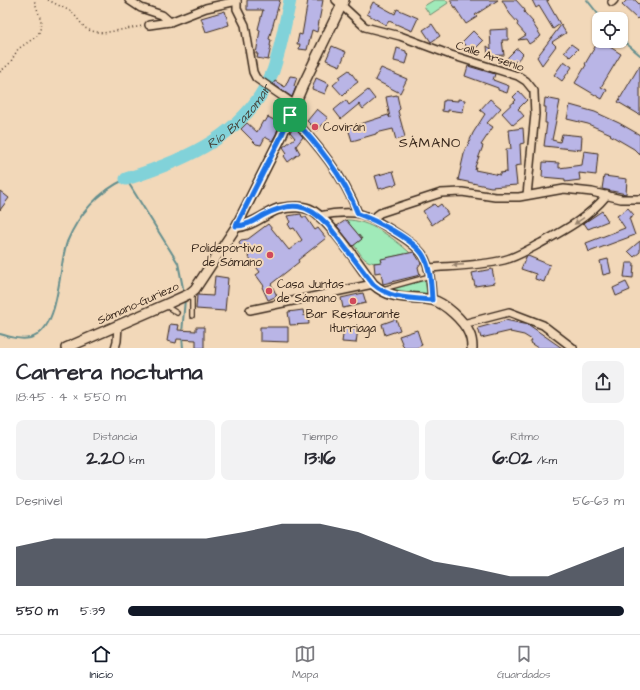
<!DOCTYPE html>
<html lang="es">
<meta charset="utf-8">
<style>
body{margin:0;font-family:"Architects Daughter",sans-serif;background:#f2f2f3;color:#2b2b33;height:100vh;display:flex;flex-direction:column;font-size:15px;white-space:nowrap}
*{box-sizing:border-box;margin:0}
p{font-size:13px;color:#7c7c81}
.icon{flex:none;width:22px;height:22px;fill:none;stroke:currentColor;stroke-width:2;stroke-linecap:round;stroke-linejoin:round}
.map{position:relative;height:348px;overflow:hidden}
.side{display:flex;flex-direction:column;background:#fff;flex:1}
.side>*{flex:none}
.tools{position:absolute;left:592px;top:12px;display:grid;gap:8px}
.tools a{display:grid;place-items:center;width:36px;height:36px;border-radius:8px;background:#fff;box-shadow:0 1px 3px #0004;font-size:20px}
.pin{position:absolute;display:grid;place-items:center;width:34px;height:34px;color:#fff;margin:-17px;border-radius:8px;box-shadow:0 2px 6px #0006}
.round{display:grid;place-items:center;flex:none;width:42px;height:42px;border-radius:8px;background:#f2f2f3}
.head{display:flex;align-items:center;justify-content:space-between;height:68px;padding:0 16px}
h1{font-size:22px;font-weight:700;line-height:30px}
.figures{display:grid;grid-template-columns:repeat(3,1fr);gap:6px;height:68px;padding:4px 16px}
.figures div{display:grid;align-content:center;border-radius:8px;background:#f2f2f3;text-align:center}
.figures b{font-size:20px;font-weight:700}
.figures small{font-size:11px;font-weight:400}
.figures p{font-size:11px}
.chart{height:112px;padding:8px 16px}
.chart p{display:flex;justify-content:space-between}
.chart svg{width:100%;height:72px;margin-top:4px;fill:#111827;opacity:.7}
ul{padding:0 16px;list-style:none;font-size:13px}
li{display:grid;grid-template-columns:64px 48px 1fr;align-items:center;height:30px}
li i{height:10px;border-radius:5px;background:#111827}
.tab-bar{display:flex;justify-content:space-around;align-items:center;height:56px;border-top:1px solid #e1e1e2;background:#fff;font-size:11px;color:#7c7c81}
.tab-bar a{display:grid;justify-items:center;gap:2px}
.tab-bar .current{color:#111827}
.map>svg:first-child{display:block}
.green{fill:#a0eab9;stroke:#6e8a6c}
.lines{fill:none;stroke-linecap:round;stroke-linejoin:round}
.stream{stroke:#658f8e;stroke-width:2}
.river{stroke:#81d2d9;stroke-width:13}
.building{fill:#b9b5e6;stroke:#3b2a1e}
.service-casing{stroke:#3b2a1e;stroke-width:6}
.minor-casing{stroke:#3b2a1e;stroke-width:10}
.tertiary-casing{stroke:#3b2a1e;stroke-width:12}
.path{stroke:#3b2a1e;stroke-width:1.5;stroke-dasharray:1 3;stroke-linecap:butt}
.service{stroke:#f2d8b9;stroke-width:3.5}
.minor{stroke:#f2d8b9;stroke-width:7}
.tertiary{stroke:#f2d8b9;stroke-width:9}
.oneway{fill:#96816c}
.route-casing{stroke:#fff;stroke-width:8}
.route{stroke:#1a73e8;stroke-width:5}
.poi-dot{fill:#d1495b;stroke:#f2d8b9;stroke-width:1.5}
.labels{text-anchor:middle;stroke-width:4;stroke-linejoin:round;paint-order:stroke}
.street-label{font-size:12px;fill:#3b2a1e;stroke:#f2d8b9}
.poi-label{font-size:12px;fill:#3b2a1e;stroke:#f2d8b9;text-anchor:start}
.water-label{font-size:13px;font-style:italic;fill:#46433a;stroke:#f2d8b9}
.quarter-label{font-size:14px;letter-spacing:1px;fill:#3b2a1e;stroke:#f2d8b9}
</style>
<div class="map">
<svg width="640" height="348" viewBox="0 0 640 348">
<rect width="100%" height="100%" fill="#f2d8b9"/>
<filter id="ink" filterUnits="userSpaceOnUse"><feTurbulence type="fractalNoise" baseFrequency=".025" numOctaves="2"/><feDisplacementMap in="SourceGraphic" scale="8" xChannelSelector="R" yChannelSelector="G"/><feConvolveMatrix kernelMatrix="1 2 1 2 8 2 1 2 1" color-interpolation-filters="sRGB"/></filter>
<g filter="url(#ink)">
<g class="green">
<polygon points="434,0 446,0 448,3 430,15 424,6"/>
<path d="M346,220C368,219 395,239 410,253L382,259V262C365,265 363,257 354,245L362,239Z"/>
<polygon points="423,280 425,281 427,293 426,294 394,292 391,290 393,288"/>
</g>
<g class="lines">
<g class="stream">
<polyline points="587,0 602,19"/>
<polyline points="621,39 640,55"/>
<polyline points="182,333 185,299"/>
<path d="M0,334C10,337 20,340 30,338C61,331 58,266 67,242C78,215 99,191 126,179L178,263L184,293"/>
<polyline points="182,337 183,348"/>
</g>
<path class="river" id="s1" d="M126,179C186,160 248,134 273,71C281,48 285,24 290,0"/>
</g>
<g class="building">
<polygon points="247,0 280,0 269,39 271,40 270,46 271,46 268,60 257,58 258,54 256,54 260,30 258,29 263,10 247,10"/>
<polygon points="308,0 323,0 317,32 312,30 307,50 299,49 300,44 297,44 299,34 302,35"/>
<polygon points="450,0 498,0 475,15 477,17 466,24"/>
<polygon points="502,0 516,0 525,10 524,12 533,22 532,22 541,36 529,44 526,39 518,40 526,35 517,25 518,23 510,14"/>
<polygon points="532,0 549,0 547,1 560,24 553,29 539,6 536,8"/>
<polygon points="627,0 635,0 640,5 640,16 637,19 622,5"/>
<polygon points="373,2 395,14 397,9 418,18 412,31 389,21 386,25 367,14"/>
<polygon points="225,11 229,25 206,32 201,18"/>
<polygon points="432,24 440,36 431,42 423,30"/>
<polygon points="561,25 566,33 552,42 556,46 542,65 537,57"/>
<polygon points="508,29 508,40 502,40 504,55 488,56 487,46 491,49 490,30"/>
<polygon points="473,31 483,41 472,52 462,42"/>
<polygon points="599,40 621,54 601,87 607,90 602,99 575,83 586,65 585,64"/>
<polygon points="571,44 578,49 570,57 564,52"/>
<polygon points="332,46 346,52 340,66 326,60"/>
<polygon points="397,48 406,51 406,53 409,54 406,64 394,61"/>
<polygon points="516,49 518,49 523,54 513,65 507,58"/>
<polygon points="564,61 572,67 562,81 554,75"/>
<polygon points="640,65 640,115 618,102"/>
<polygon points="468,66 495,74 493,80 509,86 507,93 498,90 498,88 465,76"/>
<polygon points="381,68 407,79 400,93 375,80"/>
<polygon points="349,70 358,82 346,91 347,92 343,96 333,85 340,79 339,77"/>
<polygon points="290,76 297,77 294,86 296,87 292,97 273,84 275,81 285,87"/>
<polygon points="316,78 329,84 325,94 312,89"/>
<polygon points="368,90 375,99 363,109 359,104 341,119 334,110 346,100 349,105"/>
<polygon points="519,91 527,100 518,109 524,116 513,125 502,113 516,100 513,97"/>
<polygon points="397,95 400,109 398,111 405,137 396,140 393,129 376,133 376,134 352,141 348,128 388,115 390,118 386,97"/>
<polygon points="545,98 560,101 552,140 560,142 562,134 582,136 581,150 544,146 547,123 545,123 546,107 544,107"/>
<polygon points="458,99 465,100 463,112 448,110 448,112 442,111 443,101 445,101 445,100 458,101"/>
<polygon points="490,99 501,108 487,123 493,127 481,145 483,146 475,167 476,167 475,170 500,175 500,173 507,172 506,149 511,149 509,130 523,128 524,143 520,144 521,165 515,166 517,185 491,187 458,180 464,154 473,133 485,114 480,110"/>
<polygon points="570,105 595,112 619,123 640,135 640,155 634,149 610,135 611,134 588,124 567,119"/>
<polygon points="317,109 328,118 317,131 307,121"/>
<polygon points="268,117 280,123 276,134 272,141 265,137 261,145 256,144 241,129 247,123 257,132 263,121 265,122"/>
<polygon points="294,126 303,137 296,146 300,153 288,162 284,156 287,153 283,147 295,138 290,132"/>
<polygon points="584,151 598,153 596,175 579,173 580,180 565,182 565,179 542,177 543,162 559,163 559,168 582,165"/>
<polygon points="393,171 397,184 379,189 375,176"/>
<polygon points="604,176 627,179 626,194 602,189"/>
<polygon points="0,191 9,198 0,210"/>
<polygon points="434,204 437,207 441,204 448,214 432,225 423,211"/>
<polygon points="628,208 634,215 629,218 635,235 589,252 586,243 625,228 617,216"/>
<polygon points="602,211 608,221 588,229 584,223"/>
<polygon points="301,214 302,217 306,217 315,230 318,228 326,238 298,260 299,262 271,284 277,296 268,300 262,287 264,286 256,275 260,272 240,245 239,242 241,240 248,239 268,224 289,250 302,240 294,228 291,229 288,224 290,222 287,216"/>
<polygon points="346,220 362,239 353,246 337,226"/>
<polygon points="640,241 640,252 634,257 628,251"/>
<polygon points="414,252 421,263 418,267 420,275 383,284 381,272 375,273 374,263 382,262 381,259"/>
<polygon points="528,256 550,265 544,282 535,279 536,274 521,269 526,257"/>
<polygon points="608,259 611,273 603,275 600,261"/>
<polygon points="626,263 634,263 633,278 624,277"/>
<polygon points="492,269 495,283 475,286 472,273"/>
<polygon points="215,276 228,278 225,311 196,309 197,295 213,296"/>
<polygon points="626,282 630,290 616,296 613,288"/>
<polygon points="363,293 366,303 343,308 341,298"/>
<polygon points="303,310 304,316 308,315 309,324 290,325 288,312"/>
<polygon points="396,319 400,330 385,335 382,324"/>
<polygon points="505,320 529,325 562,348 538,348 530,343 532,340 524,335 510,332 511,331 481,338 478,328 504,321"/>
<polygon points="170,324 179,325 178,330 196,331 196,327 204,327 204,348 196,348 196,340 177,339 176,343 167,341"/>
<polygon points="260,327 288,327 288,342 260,341"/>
<polygon points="344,328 358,329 356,343 342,342"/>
<polygon points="417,330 422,345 416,348 404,348 399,336"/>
</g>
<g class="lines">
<g class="service-casing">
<g id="service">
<polyline points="383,289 430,276"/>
<polyline points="167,305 169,308 177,313"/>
<polyline points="192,316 192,293"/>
</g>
</g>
<g class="minor-casing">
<g id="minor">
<polyline points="129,0 141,8 162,15 170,22"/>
<polyline points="237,0 237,9 245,25 253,72 256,78 295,105"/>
<polyline points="336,0 365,27 400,36 451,55 518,76 526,81 534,91 534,93 535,114 527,195"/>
<polyline points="612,2 614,0"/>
<polyline points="149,25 170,22 206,8 237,1"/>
<path d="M290,115C318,145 343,175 358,213"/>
<path d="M319,216C332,213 344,212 356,213C371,215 415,243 423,255C431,268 431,286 432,300"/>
<polyline points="372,219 380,213 441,193 462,192 495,197 519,197 564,189 592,192 621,199 640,199"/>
<path d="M428,268C453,266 480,266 504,260C517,257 529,249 541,243C565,230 589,217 607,195"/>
<polyline points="250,310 373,284"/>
<polyline points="463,324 509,312 543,325 573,348"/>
<polyline points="115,348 117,341 118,326"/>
</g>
</g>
<g class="tertiary-casing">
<g id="tertiary">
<path d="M236,227C252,226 264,214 278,209C288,207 300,205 309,209C329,218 359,265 373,284C392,301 409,295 432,300C445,303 464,321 469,333C471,337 472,343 472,348"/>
<polyline points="66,348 167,304 189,294 195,289 236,227 281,137 303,85 344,0"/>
</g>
</g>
<g class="path">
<polyline points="48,0 72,12 85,28 91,31 103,33 143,26"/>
<polyline points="0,72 10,63 18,49 37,36 40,31 41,20 34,0"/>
</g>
<use href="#service" class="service"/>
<use href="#minor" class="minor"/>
<use href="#tertiary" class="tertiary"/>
</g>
<defs><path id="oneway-solid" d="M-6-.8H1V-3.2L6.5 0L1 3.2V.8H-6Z"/></defs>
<g class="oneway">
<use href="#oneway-solid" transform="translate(579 221) rotate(146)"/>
<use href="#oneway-solid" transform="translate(458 265) rotate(176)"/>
</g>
</g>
<g class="lines" filter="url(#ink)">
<g class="route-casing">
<path id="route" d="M290,115C318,145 343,175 358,214C375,220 413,239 423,255C431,268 431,286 432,300C411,298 390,299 373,284L328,225C307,203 291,201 264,215C255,220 247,226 236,226L281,137Z"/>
</g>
<use href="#route" class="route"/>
</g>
<g class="poi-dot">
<circle cx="315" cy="127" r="4"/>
<circle cx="270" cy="255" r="4"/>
<circle cx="269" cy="291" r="4"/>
<circle cx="353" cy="301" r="4"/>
</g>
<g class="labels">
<g class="street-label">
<text transform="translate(490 56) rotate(19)" y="4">Calle Arsenio</text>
<text transform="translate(138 303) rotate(-24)" y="4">Sámano-Guriezo</text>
</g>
<g class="poi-label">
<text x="323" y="131">Covirán</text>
<text x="262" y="252" text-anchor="end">Polideportivo<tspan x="262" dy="14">de Sámano</tspan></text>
<text x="277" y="288">Casa Juntas<tspan x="277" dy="14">de Sámano</tspan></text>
<text x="353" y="318" text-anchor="middle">Bar Restaurante<tspan x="353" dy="14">Iturriaga</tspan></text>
</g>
<g class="water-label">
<text dy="5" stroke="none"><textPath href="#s1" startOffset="131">Río Brazomar</textPath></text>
</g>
<g class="quarter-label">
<text x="430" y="147">SÁMANO</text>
</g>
</g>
</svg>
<div class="tools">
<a><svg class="icon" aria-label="locate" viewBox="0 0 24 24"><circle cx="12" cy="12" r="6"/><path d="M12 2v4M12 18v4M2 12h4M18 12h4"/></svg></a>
</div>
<div class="pin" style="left:290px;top:115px;background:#1e9e55"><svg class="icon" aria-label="arrive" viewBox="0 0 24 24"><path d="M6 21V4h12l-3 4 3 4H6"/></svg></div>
</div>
<section class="side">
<div class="head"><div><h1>Carrera nocturna</h1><p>18:45 · 4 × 550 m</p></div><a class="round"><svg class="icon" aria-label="share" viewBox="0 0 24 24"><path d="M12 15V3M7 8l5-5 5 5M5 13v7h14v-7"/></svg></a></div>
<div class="figures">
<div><p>Distancia</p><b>2.20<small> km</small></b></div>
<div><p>Tiempo</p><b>13:16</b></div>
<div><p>Ritmo</p><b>6:02<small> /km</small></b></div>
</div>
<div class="chart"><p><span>Desnivel</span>56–63 m</p>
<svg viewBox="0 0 160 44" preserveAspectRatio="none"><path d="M0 44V20L10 15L20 15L30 15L40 15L50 15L60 11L70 6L80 6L90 11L100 20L110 29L120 33L130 38L140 38L150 29L160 20V44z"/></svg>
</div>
<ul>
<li><b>550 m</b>5:39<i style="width:100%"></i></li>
</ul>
</section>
<nav class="tab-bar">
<a class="current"><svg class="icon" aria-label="home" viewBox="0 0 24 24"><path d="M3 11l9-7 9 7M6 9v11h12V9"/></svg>Inicio</a>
<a><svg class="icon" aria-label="map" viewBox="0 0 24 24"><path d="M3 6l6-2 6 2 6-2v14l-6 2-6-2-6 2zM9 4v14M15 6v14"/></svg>Mapa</a>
<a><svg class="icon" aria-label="saved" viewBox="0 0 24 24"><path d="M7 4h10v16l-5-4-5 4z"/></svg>Guardados</a>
</nav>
